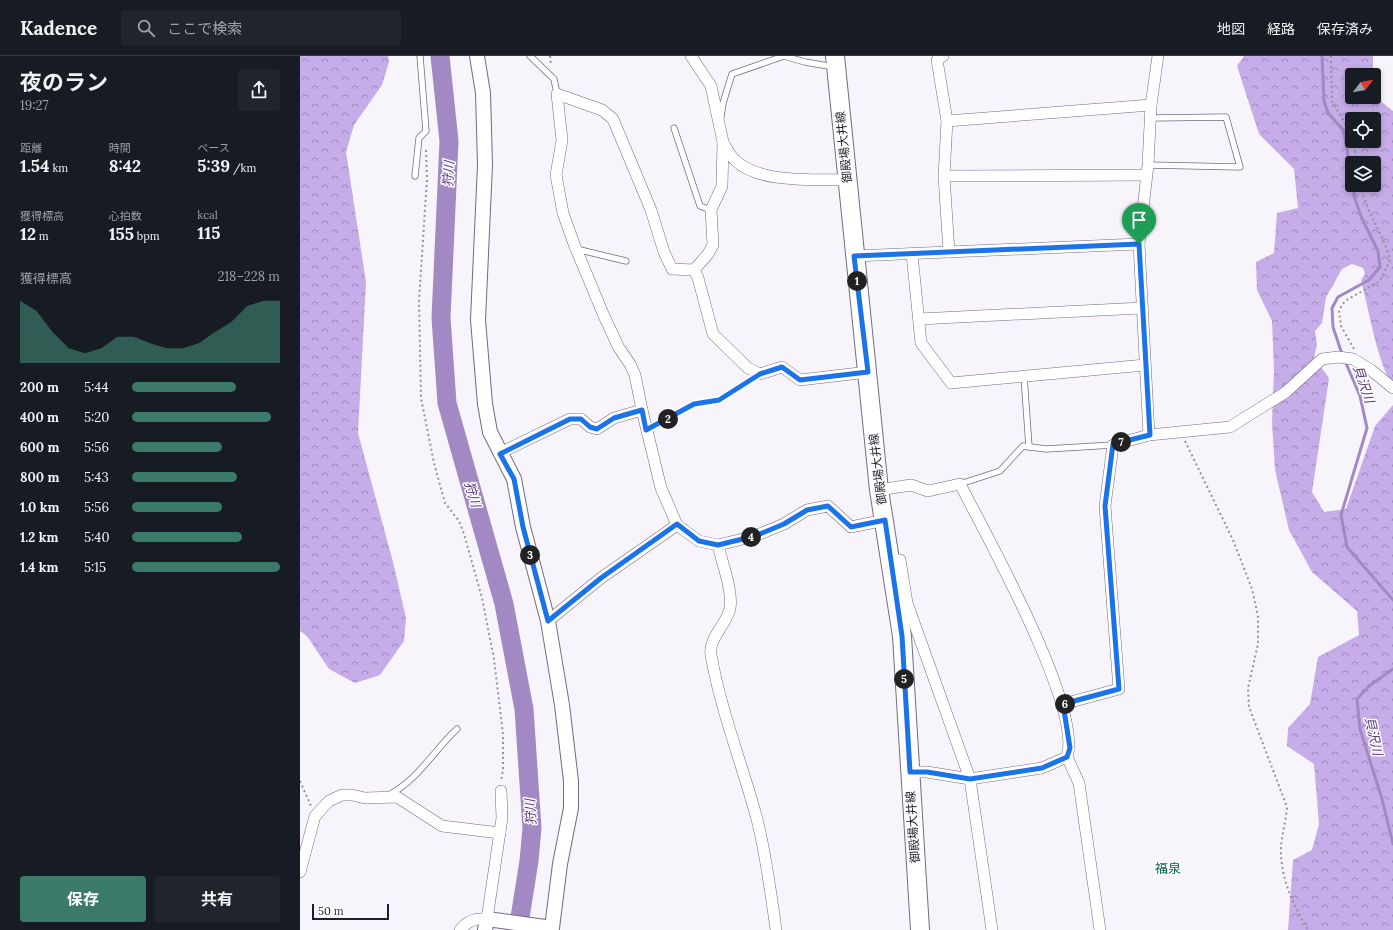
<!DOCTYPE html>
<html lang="ja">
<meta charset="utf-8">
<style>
body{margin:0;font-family:Lora,"Noto Sans JP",serif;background:#20242c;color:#f1f3f6;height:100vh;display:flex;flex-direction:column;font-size:15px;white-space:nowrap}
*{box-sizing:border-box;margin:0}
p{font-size:13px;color:#9ea1a6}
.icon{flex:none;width:22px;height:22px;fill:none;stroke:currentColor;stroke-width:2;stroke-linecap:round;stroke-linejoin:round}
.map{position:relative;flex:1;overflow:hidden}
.side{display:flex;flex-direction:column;background:#171b24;width:300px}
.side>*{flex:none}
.needle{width:26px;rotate:59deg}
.buttons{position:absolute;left:1045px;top:12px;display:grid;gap:8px}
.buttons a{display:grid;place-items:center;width:36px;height:36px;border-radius:4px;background:#171b24;box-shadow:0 2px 6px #0003;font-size:20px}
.scale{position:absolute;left:12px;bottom:10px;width:77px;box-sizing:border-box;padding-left:4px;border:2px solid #231e29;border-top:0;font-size:11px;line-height:14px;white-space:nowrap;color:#231e29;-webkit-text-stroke:3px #fff;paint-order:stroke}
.pin{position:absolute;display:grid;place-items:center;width:34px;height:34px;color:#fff;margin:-41px -17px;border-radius:50% 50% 50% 0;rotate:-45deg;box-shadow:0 0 4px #0007}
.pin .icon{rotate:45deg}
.km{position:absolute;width:20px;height:20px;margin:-10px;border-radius:50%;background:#222;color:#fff;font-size:11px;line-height:20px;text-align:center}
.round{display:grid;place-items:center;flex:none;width:42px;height:42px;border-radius:4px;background:#20242c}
.head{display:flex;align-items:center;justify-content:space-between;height:68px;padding:0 20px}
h1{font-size:22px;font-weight:700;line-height:30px}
.figures{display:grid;grid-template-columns:repeat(3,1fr);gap:6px;height:68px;padding:4px 20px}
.figures div{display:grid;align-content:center}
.figures b{font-size:17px;font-weight:700}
.figures small{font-size:11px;font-weight:400}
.figures p{font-size:11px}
.chart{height:112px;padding:8px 20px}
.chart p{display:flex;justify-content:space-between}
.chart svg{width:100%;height:72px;margin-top:4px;fill:#3b7a68;opacity:.7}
.primary-button{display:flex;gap:8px;margin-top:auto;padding:8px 20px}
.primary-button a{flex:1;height:46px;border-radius:4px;background:#3b7a68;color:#fff;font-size:16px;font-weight:700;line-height:46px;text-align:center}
.primary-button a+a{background:#20242c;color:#f1f3f6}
ul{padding:0 20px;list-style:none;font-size:13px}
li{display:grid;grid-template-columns:64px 48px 1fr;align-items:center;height:30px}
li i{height:10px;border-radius:5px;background:#3b7a68}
header{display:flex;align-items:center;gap:24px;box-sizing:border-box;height:56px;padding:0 20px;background:#171b24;border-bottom:1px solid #363941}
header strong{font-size:19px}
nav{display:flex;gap:22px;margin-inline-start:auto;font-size:14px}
.search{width:280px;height:36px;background:#20242c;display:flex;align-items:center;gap:10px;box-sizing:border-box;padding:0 14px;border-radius:4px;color:#9ea1a6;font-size:15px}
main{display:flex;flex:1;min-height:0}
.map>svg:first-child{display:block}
.forest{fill:url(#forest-crowns);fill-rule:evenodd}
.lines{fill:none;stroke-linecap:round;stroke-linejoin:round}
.stream{stroke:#a389c3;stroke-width:3}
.river{stroke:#a389c3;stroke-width:19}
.service-casing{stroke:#746982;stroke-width:7}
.minor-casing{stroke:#746982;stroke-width:12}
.tertiary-casing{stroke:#746982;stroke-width:16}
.primary-casing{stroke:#746982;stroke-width:20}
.path{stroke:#95919a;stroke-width:2;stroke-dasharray:2 3;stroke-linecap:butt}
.service{stroke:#fff;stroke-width:5.5}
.minor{stroke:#fff;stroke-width:11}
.tertiary{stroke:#fff;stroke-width:14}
.primary{stroke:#fff;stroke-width:18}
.route-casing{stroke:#fff;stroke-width:8}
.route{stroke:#1a73e8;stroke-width:5}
.labels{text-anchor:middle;stroke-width:3;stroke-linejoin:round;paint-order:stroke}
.street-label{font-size:12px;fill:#231e29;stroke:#fff}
.water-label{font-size:13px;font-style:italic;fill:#58357d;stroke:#fff}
.neighbourhood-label{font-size:13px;fill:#11624f;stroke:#fff}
</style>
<header>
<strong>Kadence</strong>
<div class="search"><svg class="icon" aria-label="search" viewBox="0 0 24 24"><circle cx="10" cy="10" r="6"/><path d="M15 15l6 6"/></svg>ここで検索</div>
<nav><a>地図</a><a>経路</a><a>保存済み</a></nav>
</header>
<main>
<section class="side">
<div class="head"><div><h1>夜のラン</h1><p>19:27</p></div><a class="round"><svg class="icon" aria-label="share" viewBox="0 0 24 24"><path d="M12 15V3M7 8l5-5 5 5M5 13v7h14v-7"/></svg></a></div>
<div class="figures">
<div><p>距離</p><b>1.54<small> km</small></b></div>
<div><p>時間</p><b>8:42</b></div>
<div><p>ペース</p><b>5:39<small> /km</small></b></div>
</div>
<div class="figures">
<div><p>獲得標高</p><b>12<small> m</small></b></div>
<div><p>心拍数</p><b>155<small> bpm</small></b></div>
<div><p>kcal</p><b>115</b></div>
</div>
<div class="chart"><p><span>獲得標高</span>218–228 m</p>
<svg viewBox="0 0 160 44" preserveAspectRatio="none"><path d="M0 44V6L10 12L20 25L30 35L40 38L50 35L60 28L70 28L80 32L90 35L100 35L110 32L120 25L130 19L140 9L150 6L160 6V44z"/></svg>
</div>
<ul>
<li><b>200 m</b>5:44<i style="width:70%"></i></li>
<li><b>400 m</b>5:20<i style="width:94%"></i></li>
<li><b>600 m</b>5:56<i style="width:61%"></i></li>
<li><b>800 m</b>5:43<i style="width:71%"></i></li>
<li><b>1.0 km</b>5:56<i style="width:61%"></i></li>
<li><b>1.2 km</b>5:40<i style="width:74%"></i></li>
<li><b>1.4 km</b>5:15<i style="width:100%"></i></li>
</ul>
<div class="primary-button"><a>保存</a><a>共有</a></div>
</section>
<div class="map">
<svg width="1093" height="874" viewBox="0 0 1093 874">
<defs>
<pattern id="forest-crowns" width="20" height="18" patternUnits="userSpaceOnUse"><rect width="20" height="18" fill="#c6ace8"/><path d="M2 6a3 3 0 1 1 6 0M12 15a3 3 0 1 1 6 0" fill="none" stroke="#a08bbc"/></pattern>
</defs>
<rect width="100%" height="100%" fill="#f7f5fb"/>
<g class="forest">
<polygon points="0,0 88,0 89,6 82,29 54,69 46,96 66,226 58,377 93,506 106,562 104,585 80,619 55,627 29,613 7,580 0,575"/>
<path d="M944,0H1073V19H1052V41L1074,40L1093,55V327C1079,315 1067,245 1061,224L1065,218L1063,212L1052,208L1042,213L1032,231L1026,241L1022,267L1015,275L1017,289L1014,301L1029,322L1012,436L1024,456L1046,453L1075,370L1093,349V874H988L993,804L1012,794L1019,768L1014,708L987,690L988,672L1010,648L1018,601L1059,579L1057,555L1012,516L989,474L975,414L972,367L974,314L972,265L957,234L956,206L974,197L977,157L998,152L994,113L959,78L937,10ZM1052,63H1074V85H1052ZM1052,107H1074V129H1052Z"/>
</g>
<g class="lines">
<g class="stream">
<polyline points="1022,0 1024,45 1028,57 1044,75 1052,125"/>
<polyline points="1042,298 1033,271 1032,252 1038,241 1069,224 1080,211 1078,195 1062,163 1055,143 1053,129"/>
<polyline points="1045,305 1060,340 1067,372 1041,459 1047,491 1093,544"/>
<polyline points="1093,613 1069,630 1057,643 1060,673 1082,743 1093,788"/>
</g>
<polyline class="river" points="140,0 149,85 141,262 147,347 204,548 224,653 232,772 229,805 218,874"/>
<g class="service-casing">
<g id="service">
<polyline points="230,0 254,23 257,38"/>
<polyline points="421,61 423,47 432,18 484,0 505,6 534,11"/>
<polyline points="374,72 400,150 411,154"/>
<polyline points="848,109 940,111 926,61 851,62"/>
<polyline points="115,120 119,82 126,75 120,0"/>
<polyline points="276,193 326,205"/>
<polyline points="724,320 729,391"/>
<polyline points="346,374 394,348 419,344 460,318"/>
<polyline points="660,428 700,415 723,390 746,393 813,389"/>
<path d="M89,739C120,722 133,695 157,673"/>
</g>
</g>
<g class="minor-casing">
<g id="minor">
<polyline points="391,0 411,30 423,86 422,130 411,154 413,189 408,198 394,214"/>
<polyline points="643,0 637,4 647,65 644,120 649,196"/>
<polyline points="647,65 851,49"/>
<path d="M423,86C426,92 430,100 435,104C459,128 516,123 548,124"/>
<polyline points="644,120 846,119"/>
<polyline points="612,198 621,287 651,327 845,309"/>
<polyline points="554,200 839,188"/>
<polyline points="394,214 398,222 413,278 448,312 460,318 482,311 500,324 568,316"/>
<polyline points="619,263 842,252"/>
<polyline points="342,354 335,319 330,308 319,292 304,260 274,188 263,157 256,119 262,84 257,38 302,54 313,63 351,154 364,196 372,213 394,214"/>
<polyline points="849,379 839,188 848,109 851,49 858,0"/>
<polyline points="200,397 270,363 281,363 290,371 297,373 314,362 342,354 361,432 377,469 399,485 418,489 455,480 484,468 507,454 528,450 551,471 585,464"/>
<path d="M579,434L611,429L628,435L660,428C686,479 783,652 767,701L779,727L800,874"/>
<path d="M418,489C422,507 433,535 430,552C428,567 408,582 411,599C421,655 442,708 457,763C466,799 471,837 476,874"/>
<polyline points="591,504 600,504 607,547 670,723 692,874"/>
<polyline points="248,565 301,522 377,469"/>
<polyline points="763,648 819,633 805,450 813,389 849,379 930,371 986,336 1022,303 1038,301 1053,303 1071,314 1093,332"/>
<polyline points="610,716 627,716 670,723 742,712 767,701"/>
<polyline points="0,816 15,760 29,745 42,739 52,739 65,742 97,741 142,770 200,777"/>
<path d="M160,874C167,865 177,862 187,863L202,762L201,735"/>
</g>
</g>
<g class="tertiary-casing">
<polyline id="tertiary" points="177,0 183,37 185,109 178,264 185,348 190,376 214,423 223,471 248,565 262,649 271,725 271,752 260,808 252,872 187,863 185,874"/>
</g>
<g class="primary-casing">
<polyline id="primary" points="535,0 579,434 602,580 620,874"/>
</g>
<g class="path">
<polyline points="250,0 251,9"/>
<polyline points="1031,0 1032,45 1052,79"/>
<polyline points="1053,85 1057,107"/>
<polyline points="126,94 127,123 119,245 121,342 134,407 145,447 159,465 164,478 182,542 194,603 203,678 203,714 201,725"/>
<path d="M1054,293L1041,270L1039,254L1045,245L1080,225L1090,204C1084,178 1065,156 1061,129"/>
<path d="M885,385L933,484L952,533L958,560V588L948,632L949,651L987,751C986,765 982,778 981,791C980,821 993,849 1008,874"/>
<polyline points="0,725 11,750"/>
</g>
<use href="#service" class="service"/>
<use href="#minor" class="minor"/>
<use href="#tertiary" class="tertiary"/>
<use href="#primary" class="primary"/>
</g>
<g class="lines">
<g class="route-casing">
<polygon id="route" points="839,188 850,379 813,388 805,450 819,633 763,648 770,692 767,701 742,712 670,723 627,716 610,716 602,580 585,464 551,471 528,450 507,454 484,468 455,480 418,489 399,485 377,468 301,522 248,565 223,471 214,423 200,398 270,363 281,363 290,371 297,373 314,362 342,354 346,374 394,348 419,344 460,318 482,311 500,324 568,316 554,200"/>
</g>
<use href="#route" class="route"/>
</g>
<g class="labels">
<g class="street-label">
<text transform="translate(544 91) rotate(-96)" y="4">御殿場大井線</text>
<text transform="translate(578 413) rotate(-97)" y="4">御殿場大井線</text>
<text transform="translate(613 771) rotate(-94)" y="4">御殿場大井線</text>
</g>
<g class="water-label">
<text transform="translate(148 118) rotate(-87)" y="5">狩川</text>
<text transform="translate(1064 328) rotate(71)" y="5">貝沢川</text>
<text transform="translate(173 438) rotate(74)" y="5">狩川</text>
<text transform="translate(1074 680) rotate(77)" y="5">貝沢川</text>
<text transform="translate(230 756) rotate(-93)" y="5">狩川</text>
</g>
<g class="neighbourhood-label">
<text x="868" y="817">福泉</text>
</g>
</g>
</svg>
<div class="buttons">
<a><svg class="needle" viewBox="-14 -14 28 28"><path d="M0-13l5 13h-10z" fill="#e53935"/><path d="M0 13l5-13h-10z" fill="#9ea1a6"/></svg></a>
<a><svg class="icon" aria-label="locate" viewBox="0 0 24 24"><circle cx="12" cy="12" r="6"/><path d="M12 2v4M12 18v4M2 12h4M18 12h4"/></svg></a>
<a><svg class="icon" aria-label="layers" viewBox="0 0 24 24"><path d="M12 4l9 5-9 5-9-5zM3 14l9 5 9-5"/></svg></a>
</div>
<div class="scale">50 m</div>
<div class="pin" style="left:839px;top:188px;background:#1e9e55"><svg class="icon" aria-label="arrive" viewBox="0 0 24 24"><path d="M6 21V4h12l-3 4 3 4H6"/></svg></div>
<b class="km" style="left:557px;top:225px">1</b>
<b class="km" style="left:368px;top:363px">2</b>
<b class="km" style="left:230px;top:499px">3</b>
<b class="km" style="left:451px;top:481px">4</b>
<b class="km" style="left:604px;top:623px">5</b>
<b class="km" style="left:765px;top:648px">6</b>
<b class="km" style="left:821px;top:386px">7</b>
</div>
</main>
